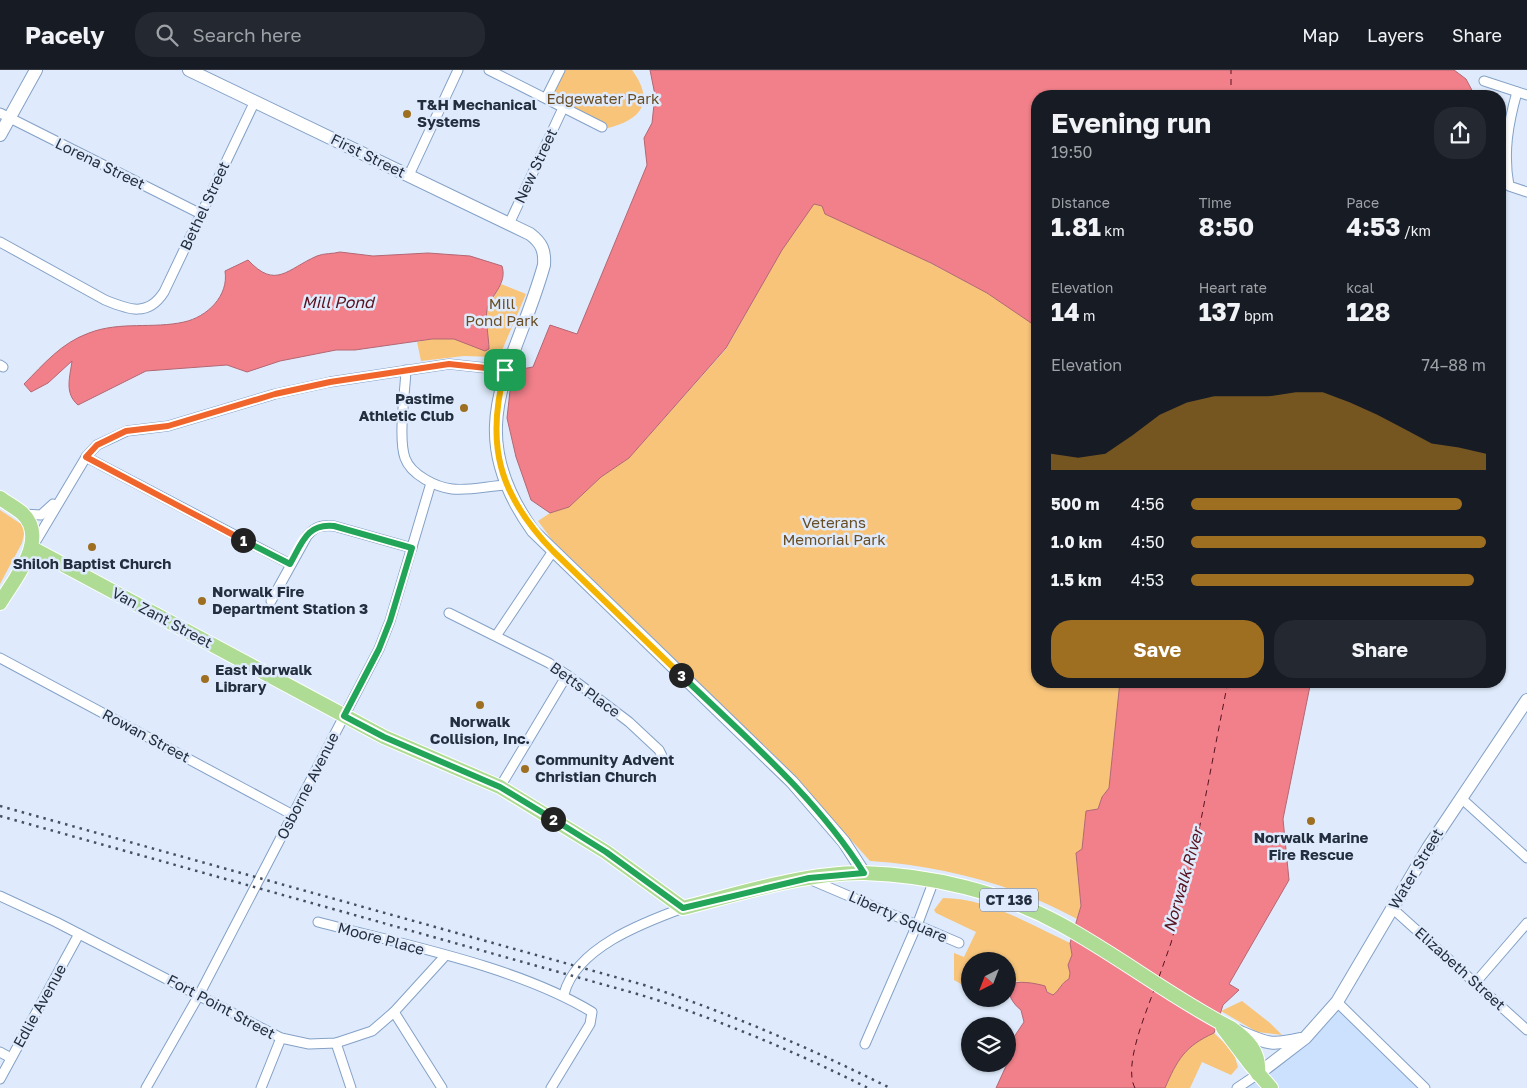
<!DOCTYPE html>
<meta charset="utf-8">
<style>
body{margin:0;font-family:"Golos Text",sans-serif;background:#242831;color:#f1f3f6;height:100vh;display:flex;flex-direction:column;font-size:19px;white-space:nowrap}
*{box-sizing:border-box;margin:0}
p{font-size:16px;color:#9ea1a6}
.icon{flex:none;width:28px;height:28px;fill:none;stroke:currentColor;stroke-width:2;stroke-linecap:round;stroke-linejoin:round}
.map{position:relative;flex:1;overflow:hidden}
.panel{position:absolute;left:1031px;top:20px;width:475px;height:598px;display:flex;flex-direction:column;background:#171b24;border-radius:20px;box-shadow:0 1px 4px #0004}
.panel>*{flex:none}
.needle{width:32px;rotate:222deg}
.controls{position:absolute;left:961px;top:882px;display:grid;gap:10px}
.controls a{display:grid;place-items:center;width:55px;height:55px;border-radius:50%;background:#171b24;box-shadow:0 1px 4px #0004;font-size:25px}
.pin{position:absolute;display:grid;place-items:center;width:42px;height:42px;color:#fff;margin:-21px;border-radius:10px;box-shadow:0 2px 8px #0006}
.km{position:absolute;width:25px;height:25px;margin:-12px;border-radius:50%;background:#222;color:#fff;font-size:14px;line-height:25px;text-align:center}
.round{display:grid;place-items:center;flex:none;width:52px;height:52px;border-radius:20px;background:#242831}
.summary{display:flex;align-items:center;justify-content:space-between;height:85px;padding:0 20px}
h1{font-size:28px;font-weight:700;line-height:38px}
.figures{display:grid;grid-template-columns:repeat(3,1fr);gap:8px;height:85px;padding:5px 20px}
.figures div{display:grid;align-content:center}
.figures b{font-size:25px;font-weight:700}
.figures small{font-size:14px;font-weight:400}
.figures p{font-size:14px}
.chart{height:140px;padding:10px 20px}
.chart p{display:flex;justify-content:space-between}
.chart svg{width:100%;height:90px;margin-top:5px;fill:#9e6f21;opacity:.7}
.cta{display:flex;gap:10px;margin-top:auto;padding:10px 20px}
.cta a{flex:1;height:58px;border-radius:20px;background:#9e6f21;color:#fff;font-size:20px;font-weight:700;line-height:58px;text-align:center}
.cta a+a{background:#242831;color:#f1f3f6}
ul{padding:0 20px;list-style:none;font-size:16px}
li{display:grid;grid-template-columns:80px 60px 1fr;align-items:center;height:38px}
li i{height:12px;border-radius:6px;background:#9e6f21}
header{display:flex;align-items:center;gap:30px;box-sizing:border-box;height:70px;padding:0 25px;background:#171b24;border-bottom:1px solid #363941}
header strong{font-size:24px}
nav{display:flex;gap:28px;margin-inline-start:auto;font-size:18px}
.search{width:350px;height:45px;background:#242831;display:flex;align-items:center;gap:12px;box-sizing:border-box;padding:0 18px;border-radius:20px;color:#9ea1a6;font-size:19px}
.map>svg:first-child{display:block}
.built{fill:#cce1fd}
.green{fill:#f7c47a}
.water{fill:#f1808a;stroke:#b36773}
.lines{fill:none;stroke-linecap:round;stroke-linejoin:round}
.ferry{stroke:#58121e;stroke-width:1;stroke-dasharray:6 5;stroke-linecap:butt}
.street-casing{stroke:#84a1c7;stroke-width:11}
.secondary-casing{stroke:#84a1c7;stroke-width:14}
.primary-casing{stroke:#fff;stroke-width:16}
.street{stroke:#fff;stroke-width:9}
.secondary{stroke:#fff;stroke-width:12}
.primary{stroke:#afdc94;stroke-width:14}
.rail{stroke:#455061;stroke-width:2.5;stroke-dasharray:2.5 5;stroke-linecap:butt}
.split-1-casing{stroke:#fff;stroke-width:10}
.split-2-casing{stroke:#fff;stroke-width:10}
.split-3-casing{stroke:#fff;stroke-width:10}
.split-4-casing{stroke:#fff;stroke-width:10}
.split-1{stroke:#f0652b;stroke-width:6}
.split-2{stroke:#22a559;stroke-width:6}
.split-3{stroke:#22a559;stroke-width:6}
.split-4{stroke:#f5b400;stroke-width:6}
.poi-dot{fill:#9e6f21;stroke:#dfebfc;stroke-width:2}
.labels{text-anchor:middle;stroke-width:5;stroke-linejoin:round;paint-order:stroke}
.shield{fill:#dfebfc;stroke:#5b6777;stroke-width:1}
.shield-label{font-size:14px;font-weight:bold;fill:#232e3e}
.park-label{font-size:15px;fill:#694e25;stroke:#dfebfc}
.poi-label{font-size:15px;font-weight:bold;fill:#232e3e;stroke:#dfebfc;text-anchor:start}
.street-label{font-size:15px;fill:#232e3e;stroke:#dfebfc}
.water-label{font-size:16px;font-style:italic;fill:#58121e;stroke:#dfebfc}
</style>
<header>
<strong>Pacely</strong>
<div class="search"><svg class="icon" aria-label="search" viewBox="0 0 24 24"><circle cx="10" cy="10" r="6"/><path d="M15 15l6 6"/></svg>Search here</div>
<nav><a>Map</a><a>Layers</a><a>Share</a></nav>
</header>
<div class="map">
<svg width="1527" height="1018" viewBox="0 0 1527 1018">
<rect width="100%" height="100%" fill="#dfebfc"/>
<polygon class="built" points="1337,932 1425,1018 1237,1018 1258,1004"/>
<g class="green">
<path d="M560,0H632C659,37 635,53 599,60L545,33Z"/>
<path d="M814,134L822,136L987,223L1037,257L1038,611H1120L1109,718L1102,727L1098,739L1086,741L1082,779L1076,784L1081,836L1077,849C1013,814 943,796 870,791L780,691L552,470L538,451L550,443L569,437L601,407L629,388L726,279L782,180Z"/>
<path d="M501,214L526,224L500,285L495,287L464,286L421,291L417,272C429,269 442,267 454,269C466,271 476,280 489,279L486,242Z"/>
<polygon points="0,440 21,454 25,460 22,473 0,514"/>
<path d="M943,828C987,828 1032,855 1070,873L1072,885L1068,895L1070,903L1069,909C1061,913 1060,920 1053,925L1037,914L1014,911L1008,915V891H970V919L954,910V883L964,887L976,862L936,843L934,840Z"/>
<polygon points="1242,931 1270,953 1282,965 1257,962 1221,941"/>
<path d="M1214,963L1233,981L1238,997L1231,1005L1202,992L1190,1018H1164C1177,990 1185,976 1214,963Z"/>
</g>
<g class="water">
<polygon points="650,0 1454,0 1466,9 1475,26 1038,26 1037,257 987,223 931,193 825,144 822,136 814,134 782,180 726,278 629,388 601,407 569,437 550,443 531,430 516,387 507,348 511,312 516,300 533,297 550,255 577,264 647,95 644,68 652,53 655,25"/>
<path d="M340,182L373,186L428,183L470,186L502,196C507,212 494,223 488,236C484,245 489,268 489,279L485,281L454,269H432L355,280H336L280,291L247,302L227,295L146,301L78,335C64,323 70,307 72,291L48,313L31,322L24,314C44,294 61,273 89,263C120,251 153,259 184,252C207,247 229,226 225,201L248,190C276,220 287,199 317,186C324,183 333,184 340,182Z"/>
<path d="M1120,611H1311L1283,749L1289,810L1229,914L1239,920L1223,935L1214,963C1185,976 1177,990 1165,1018H996L1007,994L1008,976L1024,952L1021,940C1013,934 1008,925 1008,915C1017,910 1035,913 1045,916L1047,922L1053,925C1060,920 1061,913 1069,909L1070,903L1068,895L1072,885L1070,873L1081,836L1076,783L1082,779L1086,741L1098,739L1102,727L1109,718Z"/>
</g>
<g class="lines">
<g class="ferry">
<polyline points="1231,26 1231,0"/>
<polyline points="1159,907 1171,873 1193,791 1228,611"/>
<path d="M1135,1018C1123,996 1146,943 1154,920"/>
</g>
<g class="street-casing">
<g id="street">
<polyline points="489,0 602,57"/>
<polyline points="1484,11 1527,25"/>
<path d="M1517,22C1508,54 1503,83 1509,116L1527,122"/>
<polyline points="546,28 560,0"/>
<polyline points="0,43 201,144"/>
<polyline points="409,105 458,0"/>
<polyline points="509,154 563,38"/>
<path d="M0,172L105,230C129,240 148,247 164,222L255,31"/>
<polyline points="0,295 3,297"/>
<path d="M406,300C405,323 398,368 405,388C411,405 436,417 452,419C469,421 488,416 506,415"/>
<polyline points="86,387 290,494"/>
<polyline points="23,444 41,445 53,434"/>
<polyline points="33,476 86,387 97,375 127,361 168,356 275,324 330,312 449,294 505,300"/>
<path d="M271,531L307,466C316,456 321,455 334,456L412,478"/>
<polyline points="449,543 549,593 567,605 629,652 659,680 663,688"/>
<polyline points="496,566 553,481"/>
<polyline points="0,588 293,745"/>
<polyline points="500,717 567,605"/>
<polyline points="1461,728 1527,788"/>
<polyline points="809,809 959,873"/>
<polyline points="0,826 56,852 281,968 309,974 336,973 372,961 394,942 445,886"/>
<polyline points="1392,838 1527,960"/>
<path d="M318,852C404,875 516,896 592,942L590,954L551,1018"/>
<polyline points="1476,912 1527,853"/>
<path d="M564,924C576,878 642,853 683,838"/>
<polyline points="1337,932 1425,1018"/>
<polyline points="394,942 442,1018"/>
<polyline points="336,973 351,1018"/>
<polyline points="865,974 919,850 934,810"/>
<polyline points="0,982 11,988"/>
<polyline points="0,1009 79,864"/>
<polyline points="146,1018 199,925 379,579 390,551 431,413"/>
<polyline points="261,1018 281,968"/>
<polyline points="1237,1018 1258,1004"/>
</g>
</g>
<g class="secondary-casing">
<g id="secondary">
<path d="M189,0L530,164C542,173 545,181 544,195C515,299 458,356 533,461L792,712L844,772L864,803"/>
<polyline points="0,65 36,0"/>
<path d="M1238,961C1266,973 1270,976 1300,969"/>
<polyline points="1258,1004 1305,968 1337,932 1428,778 1527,630"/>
</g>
</g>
<g class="primary-casing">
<g id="primary">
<path d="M0,428C7,433 16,438 22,443C50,469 14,509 0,533"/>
<path d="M32,478L384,667L500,717L606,782L683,838C738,824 808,802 864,803C932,805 1001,822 1060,854C1119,886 1172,928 1231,958C1248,970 1260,982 1258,1004"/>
<polyline points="1223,958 1251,995 1271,1018"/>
</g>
</g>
<use href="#street" class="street"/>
<use href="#secondary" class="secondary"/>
<use href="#primary" class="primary"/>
<g class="rail">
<path d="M0,736L644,915C729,943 810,978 890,1018"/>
<path d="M0,746L641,925C720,950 794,981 868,1018"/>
</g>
</g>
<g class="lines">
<g class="split-1-casing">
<polyline id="split-1" points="243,470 86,387 97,375 126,361 168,356 275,324 330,312 449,294 505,300"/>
</g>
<g class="split-2-casing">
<path id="split-2" d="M243,470L290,494C302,473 307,453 334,456L412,478L390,551L379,579L344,646L384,667L500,717L553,749"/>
</g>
<g class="split-3-casing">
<path id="split-3" d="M553,749L606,782L683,838L809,808L864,803C815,726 745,667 681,605"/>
</g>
<g class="split-4-casing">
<path id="split-4" d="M505,300C485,375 499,425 553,481L681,605"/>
</g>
<use href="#split-1" class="split-1"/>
<use href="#split-2" class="split-2"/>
<use href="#split-3" class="split-3"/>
<use href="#split-4" class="split-4"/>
</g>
<g class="poi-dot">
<circle cx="407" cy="44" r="5"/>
<circle cx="464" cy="338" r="5"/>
<circle cx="92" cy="477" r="5"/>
<circle cx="202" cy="531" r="5"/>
<circle cx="205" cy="609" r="5"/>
<circle cx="480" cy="635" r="5"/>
<circle cx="525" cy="699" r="5"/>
<circle cx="1311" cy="751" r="5"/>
</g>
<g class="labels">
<rect class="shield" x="980" y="818.5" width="58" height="23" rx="4"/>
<g class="shield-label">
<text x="1009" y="835">CT 136</text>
</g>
<g class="park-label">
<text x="603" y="34">Edgewater Park</text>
<text x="502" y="239">Mill<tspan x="502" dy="17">Pond Park</tspan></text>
<text x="834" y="458">Veterans<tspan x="834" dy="17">Memorial Park</tspan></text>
</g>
<g class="poi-label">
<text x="417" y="40">T&amp;H Mechanical<tspan x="417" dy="17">Systems</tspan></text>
<text x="454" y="334" text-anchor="end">Pastime<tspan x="454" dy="17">Athletic Club</tspan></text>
<text x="92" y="499" text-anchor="middle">Shiloh Baptist Church</text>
<text x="212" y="527">Norwalk Fire<tspan x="212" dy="17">Department Station 3</tspan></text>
<text x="215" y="605">East Norwalk<tspan x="215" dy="17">Library</tspan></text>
<text x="480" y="657" text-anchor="middle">Norwalk<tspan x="480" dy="17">Collision, Inc.</tspan></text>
<text x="535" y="695">Community Advent<tspan x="535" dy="17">Christian Church</tspan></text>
<text x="1311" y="773" text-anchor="middle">Norwalk Marine<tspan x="1311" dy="17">Fire Rescue</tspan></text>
</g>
<g class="street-label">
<text transform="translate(368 86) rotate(26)" y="5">First Street</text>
<text transform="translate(100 94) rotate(26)" y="5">Lorena Street</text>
<text transform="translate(536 96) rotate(-65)" y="5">New Street</text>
<text transform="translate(205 136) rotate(-65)" y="5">Bethel Street</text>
<text transform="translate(162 548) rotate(28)" y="5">Van Zant Street</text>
<text transform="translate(585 620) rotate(36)" y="5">Betts Place</text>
<text transform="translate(146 666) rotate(28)" y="5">Rowan Street</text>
<text transform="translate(308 716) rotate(-63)" y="5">Osborne Avenue</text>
<text transform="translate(1416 799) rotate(-59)" y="5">Water Street</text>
<text transform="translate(898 847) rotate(24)" y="5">Liberty Square</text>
<text transform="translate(381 869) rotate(15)" y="5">Moore Place</text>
<text transform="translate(1460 899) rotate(42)" y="5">Elizabeth Street</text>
<text transform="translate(40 936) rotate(-61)" y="5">Edlie Avenue</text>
<text transform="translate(221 937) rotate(28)" y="5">Fort Point Street</text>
</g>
<g class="water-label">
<text x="338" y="238">Mill Pond</text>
<text transform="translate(1183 810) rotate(-74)" y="6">Norwalk River</text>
</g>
</g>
</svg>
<div class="controls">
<a><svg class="needle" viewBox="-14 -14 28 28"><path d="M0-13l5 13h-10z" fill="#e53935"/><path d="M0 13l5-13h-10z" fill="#9ea1a6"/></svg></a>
<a><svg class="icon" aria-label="layers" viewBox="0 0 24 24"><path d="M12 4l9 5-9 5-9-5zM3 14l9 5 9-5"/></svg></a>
</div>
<div class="pin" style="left:505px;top:300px;background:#1e9e55"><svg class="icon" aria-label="arrive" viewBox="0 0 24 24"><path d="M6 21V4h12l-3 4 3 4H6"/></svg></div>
<b class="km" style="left:243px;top:470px">1</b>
<b class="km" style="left:553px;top:749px">2</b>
<b class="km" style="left:681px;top:605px">3</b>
<section class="panel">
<div class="summary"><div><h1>Evening run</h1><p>19:50</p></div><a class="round"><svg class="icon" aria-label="share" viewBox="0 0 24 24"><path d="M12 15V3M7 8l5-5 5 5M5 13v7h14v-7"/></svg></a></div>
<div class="figures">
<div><p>Distance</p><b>1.81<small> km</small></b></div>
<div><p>Time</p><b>8:50</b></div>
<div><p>Pace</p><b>4:53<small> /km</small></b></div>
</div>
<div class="figures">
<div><p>Elevation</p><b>14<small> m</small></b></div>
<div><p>Heart rate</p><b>137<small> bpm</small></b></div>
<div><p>kcal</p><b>128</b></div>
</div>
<div class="chart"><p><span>Elevation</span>74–88 m</p>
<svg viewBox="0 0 160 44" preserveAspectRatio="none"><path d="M0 44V36L10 38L20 36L30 27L40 17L50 11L60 8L70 8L80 8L90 6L100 6L110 11L120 17L130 24L140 31L150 33L160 36V44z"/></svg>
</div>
<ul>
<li><b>500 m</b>4:56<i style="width:92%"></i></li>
<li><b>1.0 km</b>4:50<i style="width:100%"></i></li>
<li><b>1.5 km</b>4:53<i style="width:96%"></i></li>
</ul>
<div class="cta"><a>Save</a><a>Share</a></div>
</section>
</div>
